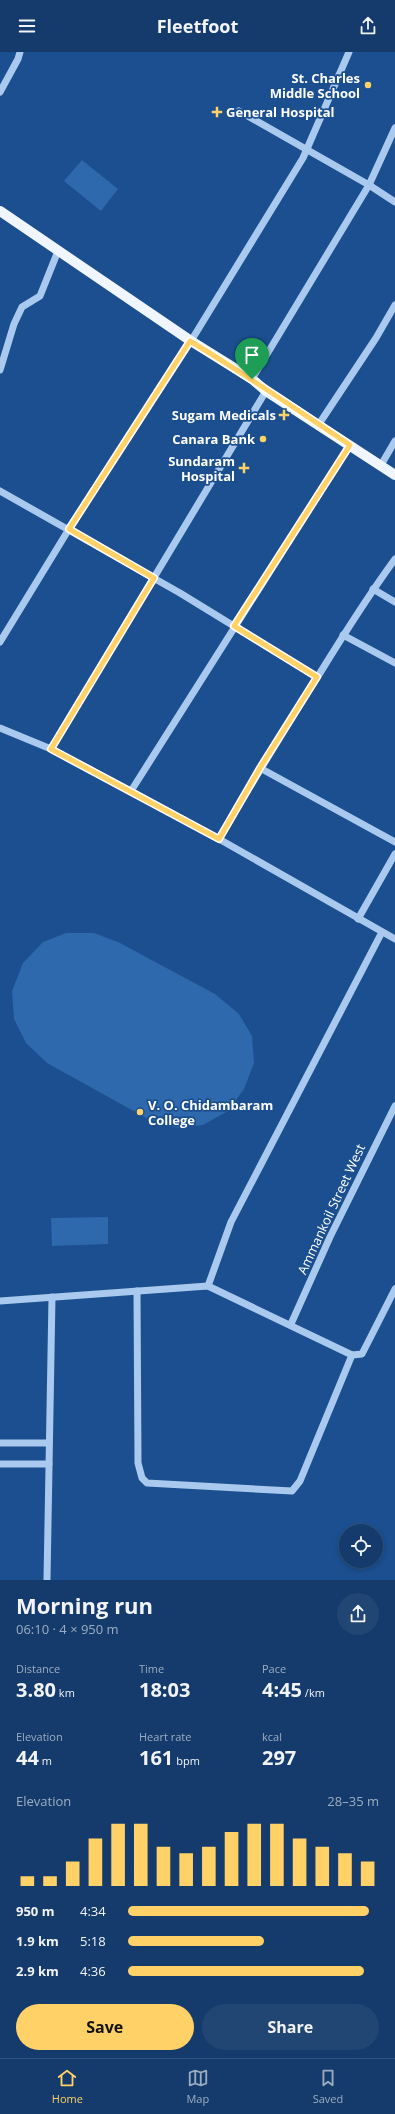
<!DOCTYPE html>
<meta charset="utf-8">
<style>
body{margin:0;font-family:"Open Sans",sans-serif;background:#214673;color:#f1f3f6;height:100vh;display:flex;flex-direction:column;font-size:15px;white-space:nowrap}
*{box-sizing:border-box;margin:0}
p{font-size:13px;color:#9dadc1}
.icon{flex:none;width:22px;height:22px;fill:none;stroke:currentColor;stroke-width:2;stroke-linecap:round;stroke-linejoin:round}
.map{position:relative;height:1528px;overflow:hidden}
.details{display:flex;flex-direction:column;background:#143b6b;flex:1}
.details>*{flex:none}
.fabs{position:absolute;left:339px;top:1472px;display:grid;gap:8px}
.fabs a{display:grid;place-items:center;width:44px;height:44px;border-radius:50%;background:#143b6b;box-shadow:0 2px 6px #0003,0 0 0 1px #33557e;font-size:20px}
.pin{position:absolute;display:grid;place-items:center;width:34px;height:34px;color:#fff;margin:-41px -17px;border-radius:50% 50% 50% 0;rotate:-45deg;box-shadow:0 0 4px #0007}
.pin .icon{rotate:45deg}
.round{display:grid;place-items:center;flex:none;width:42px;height:42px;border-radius:21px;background:#214673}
.overview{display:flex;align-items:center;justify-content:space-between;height:68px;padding:0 16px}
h1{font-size:22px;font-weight:700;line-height:30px}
.figures{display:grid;grid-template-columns:repeat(3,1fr);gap:6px;height:68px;padding:4px 16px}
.figures div{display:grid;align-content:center}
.figures b{font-size:20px;font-weight:700}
.figures small{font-size:11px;font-weight:400}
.figures p{font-size:11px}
.chart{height:112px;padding:8px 16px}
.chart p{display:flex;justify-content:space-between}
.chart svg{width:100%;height:72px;margin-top:4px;stroke:#ffd166;stroke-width:6}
.cta{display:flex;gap:8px;margin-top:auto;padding:8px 16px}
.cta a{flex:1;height:46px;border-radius:24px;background:#ffd166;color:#111;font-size:16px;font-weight:700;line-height:46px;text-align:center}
.cta a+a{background:#214673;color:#f1f3f6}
ul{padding:0 16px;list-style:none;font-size:13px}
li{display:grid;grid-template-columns:64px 48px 1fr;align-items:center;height:30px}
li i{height:10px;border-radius:5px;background:#ffd166}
header{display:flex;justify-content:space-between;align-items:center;height:52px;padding:0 16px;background:#143b6b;font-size:18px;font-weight:700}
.tab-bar{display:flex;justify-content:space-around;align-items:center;height:56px;border-top:1px solid #33557e;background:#143b6b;font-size:11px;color:#9dadc1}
.tab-bar a{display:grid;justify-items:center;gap:2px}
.tab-bar .active{color:#ffd166}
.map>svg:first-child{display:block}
.green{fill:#2e69ad}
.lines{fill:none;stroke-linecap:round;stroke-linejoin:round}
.minor{stroke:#a9c9ee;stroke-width:7}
.major{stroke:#f0f6ff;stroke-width:10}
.route-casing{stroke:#fff;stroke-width:8}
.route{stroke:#ffd166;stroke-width:5}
.poi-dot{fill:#ffd166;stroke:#1b4f8f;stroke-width:1.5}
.labels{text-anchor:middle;stroke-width:3.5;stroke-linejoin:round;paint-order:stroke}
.poi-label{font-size:13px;font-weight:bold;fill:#fff;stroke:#1b4f8f;text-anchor:end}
.street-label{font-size:13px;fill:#fff;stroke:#1b4f8f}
</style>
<header><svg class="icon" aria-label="menu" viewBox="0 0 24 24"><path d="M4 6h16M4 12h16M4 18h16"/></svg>Fleetfoot<svg class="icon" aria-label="share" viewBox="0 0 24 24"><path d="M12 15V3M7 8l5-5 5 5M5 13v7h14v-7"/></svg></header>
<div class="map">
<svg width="395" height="1528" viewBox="0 0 395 1528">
<rect width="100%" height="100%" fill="#1b4f8f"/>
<g class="green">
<polygon points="82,108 118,137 101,159 64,129"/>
<polygon points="66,881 94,881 118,890 215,942 239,962 252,984 254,1011 244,1037 228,1059 203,1073 178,1076 148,1067 47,1011 26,991 14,967 12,939 23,911 43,890"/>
<polygon points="108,1165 108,1192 52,1194 51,1166"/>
</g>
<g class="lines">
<g class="minor">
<polyline points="0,40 18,7 20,0"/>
<polyline points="239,59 369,133 395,150"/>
<polyline points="0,318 14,272 22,255 40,244 58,199"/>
<polyline points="252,327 369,133 395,76"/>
<polyline points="319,372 376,286 395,253"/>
<polyline points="381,413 395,389"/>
<polyline points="0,439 180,541 317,625"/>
<polyline points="373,537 395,550"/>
<polyline points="343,583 395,611"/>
<polyline points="0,590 69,477 191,289 303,106 349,0"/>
<polyline points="0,676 51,697 131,739 219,787 395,887"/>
<polyline points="51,697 266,339"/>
<polyline points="260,716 395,790"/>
<polyline points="131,739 350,393"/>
<path d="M219,787C252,731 285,676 320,621C344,582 368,544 395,507"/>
<polyline points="358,867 395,802"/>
<polyline points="208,1234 231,1170 382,880"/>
<polyline points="137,1239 138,1411 142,1426 147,1431 292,1439 300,1429 352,1303"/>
<polyline points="0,1249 208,1234 352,1303 362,1302 395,1237"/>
<polyline points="291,1272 330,1185 395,1054"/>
<polyline points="0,1391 49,1391"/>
<polyline points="0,1412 49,1412"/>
<polyline points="47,1528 52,1245"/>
</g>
<polyline class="major" points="0,159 191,289 252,327 266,339 395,423"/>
</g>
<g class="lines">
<g class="route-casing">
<path id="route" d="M190,289C245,322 297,358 350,393L234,574L317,625L260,716L219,787L51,697L154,526L69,477Z"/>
</g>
<use href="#route" class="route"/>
</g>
<g class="poi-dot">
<circle cx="368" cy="33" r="4"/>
<path d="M215 54h4v4h4v4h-4v4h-4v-4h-4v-4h4z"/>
<path d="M282 357h4v4h4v4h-4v4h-4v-4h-4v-4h4z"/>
<circle cx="263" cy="387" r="4"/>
<path d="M242 410h4v4h4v4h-4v4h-4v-4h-4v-4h4z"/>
<circle cx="140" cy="1060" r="4"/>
</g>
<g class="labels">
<g class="poi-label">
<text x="360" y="31">St. Charles<tspan x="360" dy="15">Middle School</tspan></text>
<text x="226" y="65" text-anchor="start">General Hospital</text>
<text x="276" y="368">Sugam Medicals</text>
<text x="255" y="392">Canara Bank</text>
<text x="235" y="414">Sundaram<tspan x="235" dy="15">Hospital</tspan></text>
<text x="148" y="1058" text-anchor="start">V. O. Chidambaram<tspan x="148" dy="15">College</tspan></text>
</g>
<g class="street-label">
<text transform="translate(331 1157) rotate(-65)" y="5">Ammankoil Street West</text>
</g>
</g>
</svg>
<div class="fabs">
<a><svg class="icon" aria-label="locate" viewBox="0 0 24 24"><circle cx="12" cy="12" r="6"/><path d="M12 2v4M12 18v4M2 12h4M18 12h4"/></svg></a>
</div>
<div class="pin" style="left:252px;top:327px;background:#1e9e55"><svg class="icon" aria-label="arrive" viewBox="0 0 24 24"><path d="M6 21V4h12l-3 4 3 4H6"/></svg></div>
</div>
<section class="details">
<div class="overview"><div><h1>Morning run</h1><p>06:10 · 4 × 950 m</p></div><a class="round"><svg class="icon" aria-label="share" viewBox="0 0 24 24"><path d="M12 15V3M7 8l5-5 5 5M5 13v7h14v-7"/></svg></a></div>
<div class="figures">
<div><p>Distance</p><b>3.80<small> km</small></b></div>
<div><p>Time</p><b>18:03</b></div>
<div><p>Pace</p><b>4:45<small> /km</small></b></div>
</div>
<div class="figures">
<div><p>Elevation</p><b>44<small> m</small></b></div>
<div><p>Heart rate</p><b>161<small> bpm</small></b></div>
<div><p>kcal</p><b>297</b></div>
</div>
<div class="chart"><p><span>Elevation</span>28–35 m</p>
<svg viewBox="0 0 160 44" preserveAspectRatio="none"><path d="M5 44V38M15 44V38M25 44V29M35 44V15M45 44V6M55 44V6M65 44V20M75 44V24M85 44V20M95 44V11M105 44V6M115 44V6M125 44V15M135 44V20M145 44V24M155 44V29"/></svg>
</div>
<ul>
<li><b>950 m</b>4:34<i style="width:96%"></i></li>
<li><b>1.9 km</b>5:18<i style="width:54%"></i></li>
<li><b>2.9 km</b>4:36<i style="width:94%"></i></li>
</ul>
<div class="cta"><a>Save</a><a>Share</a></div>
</section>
<nav class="tab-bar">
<a class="active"><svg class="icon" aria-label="home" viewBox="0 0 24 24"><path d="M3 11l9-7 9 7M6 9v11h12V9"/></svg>Home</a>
<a><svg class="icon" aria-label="map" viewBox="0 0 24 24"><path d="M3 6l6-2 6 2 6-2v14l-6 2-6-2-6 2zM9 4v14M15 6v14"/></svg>Map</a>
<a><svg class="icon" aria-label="saved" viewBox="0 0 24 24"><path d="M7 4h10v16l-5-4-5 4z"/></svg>Saved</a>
</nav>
